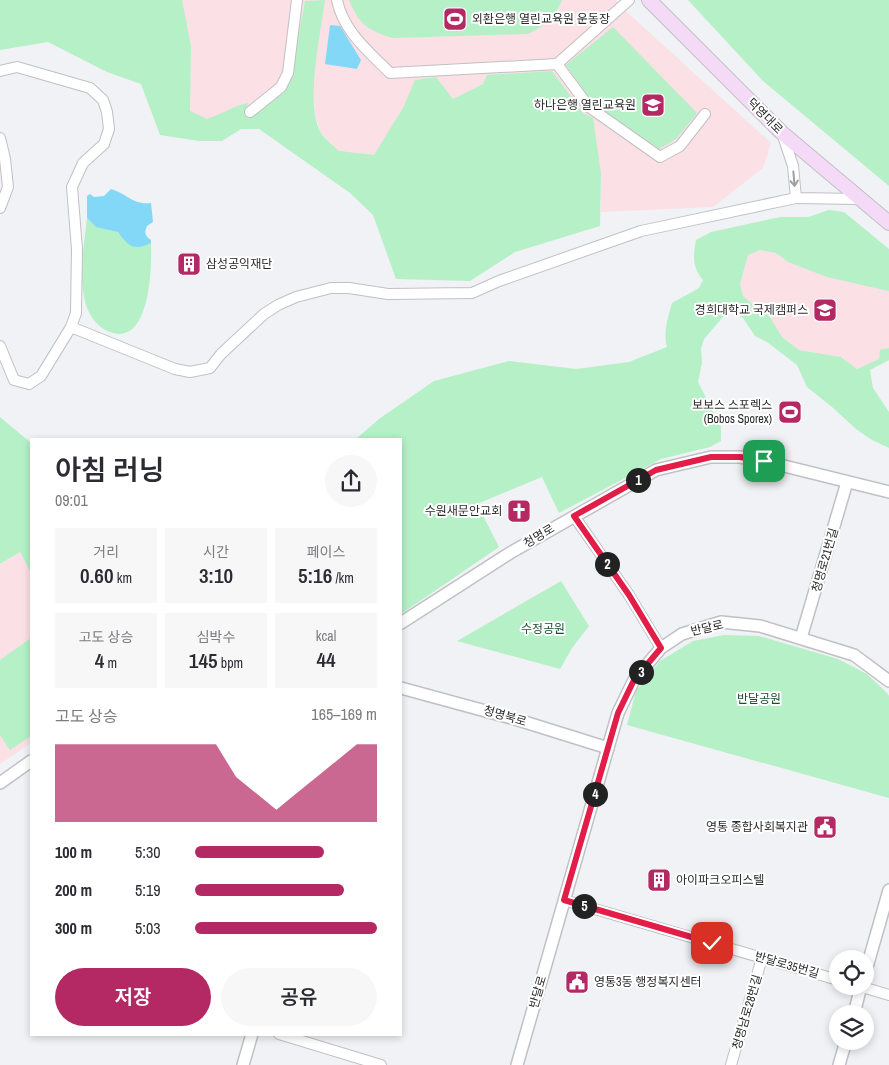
<!DOCTYPE html>
<html lang="ko">
<meta charset="utf-8">
<style>
body{margin:0;font-family:"Archivo Narrow","Noto Sans KR",sans-serif;background:#f7f7f7;color:#2b2b33;height:100vh;display:flex;flex-direction:column;font-size:19px;white-space:nowrap}
*{box-sizing:border-box;margin:0}
p{font-size:16px;color:#7c7c81}
.icon{flex:none;width:28px;height:28px;fill:none;stroke:currentColor;stroke-width:2;stroke-linecap:round;stroke-linejoin:round}
.map{position:relative;flex:1;overflow:hidden}
.details{position:absolute;left:30px;top:438px;width:372px;height:598px;display:flex;flex-direction:column;background:#fff;border-radius:0px;box-shadow:0 2px 8px #0003}
.details>*{flex:none}
.tools{position:absolute;left:829px;top:950px;display:grid;gap:10px}
.tools a{display:grid;place-items:center;width:45px;height:45px;border-radius:50%;background:#fff;box-shadow:0 2px 8px #0003;font-size:25px}
.pin{position:absolute;display:grid;place-items:center;width:42px;height:42px;color:#fff;margin:-21px;border-radius:10px;box-shadow:0 2px 8px #0006}
.km{position:absolute;width:25px;height:25px;margin:-12px;border-radius:50%;background:#222;color:#fff;font-size:14px;line-height:25px;text-align:center}
.round{display:grid;place-items:center;flex:none;width:52px;height:52px;border-radius:26px;background:#f7f7f7}
.overview{display:flex;align-items:center;justify-content:space-between;height:85px;padding:0 25px}
h1{font-size:28px;font-weight:600;line-height:38px}
.figures{display:grid;grid-template-columns:repeat(3,1fr);gap:8px;height:85px;padding:5px 25px}
.figures div{display:grid;align-content:center;border-radius:0px;background:#f7f7f7;text-align:center}
.figures b{font-size:21px;font-weight:600}
.figures small{font-size:14px;font-weight:400}
.figures p{font-size:14px}
.chart{height:140px;padding:10px 25px}
.chart p{display:flex;justify-content:space-between}
.chart svg{width:100%;height:90px;margin-top:5px;fill:#b42964;opacity:.7}
.action{display:flex;gap:10px;margin-top:auto;padding:10px 25px}
.action a{flex:1;height:58px;border-radius:30px;background:#b42964;color:#fff;font-size:20px;font-weight:600;line-height:58px;text-align:center}
.action a+a{background:#f7f7f7;color:#2b2b33}
ul{padding:0 25px;list-style:none;font-size:16px}
li{display:grid;grid-template-columns:80px 60px 1fr;align-items:center;height:38px}
li i{height:12px;border-radius:6px;background:#b42964}
.map>svg:first-child{display:block}
.education{fill:#fbe0e5}
.green{fill:#b5f0c7}
.water{fill:#83d7f7}
.lines{fill:none;stroke-linecap:round;stroke-linejoin:round}
.minor-casing{stroke:#c0c1c4;stroke-width:12}
.tertiary-casing{stroke:#c0c1c4;stroke-width:14}
.secondary-casing{stroke:#c0c1c4;stroke-width:16}
.minor{stroke:#fff;stroke-width:10}
.tertiary{stroke:#fff;stroke-width:11}
.secondary{stroke:#f4daf7;stroke-width:14}
.oneway{stroke:#9f9fa0}
.route-casing{stroke:#fff;stroke-width:10}
.route{stroke:#e11d48;stroke-width:6}
.labels{text-anchor:middle;stroke-width:4;stroke-linejoin:round;paint-order:stroke}
.poi-label{font-size:12px;fill:#2a2a2b;stroke:#fff;text-anchor:end}
.street-label{font-size:12px;fill:#2a2a2b;stroke:#fff}
.park-label{font-size:12px;fill:#1d4e30;stroke:#fff}
</style>
<div class="map">
<svg width="889" height="1065" viewBox="0 0 889 1065">
<rect width="100%" height="100%" fill="#f0f2f5"/>
<g class="education">
<polygon points="181,0 616,0 618,4 771,143 763,168 713,207 601,212 601,173 483,84 453,100 404,106 374,156 339,152 320,132 315,114 314,97 254,117 247,115 248,104 207,120 190,112 191,47"/>
<polygon points="760,250 776,253 788,262 889,291 889,348 881,350 879,359 857,369 841,357 799,350 782,337 768,314 756,307 743,296 740,284 748,255"/>
<polygon points="20,552 31,573 31,743 0,764 0,565"/>
</g>
<g class="green">
<path d="M0,0H182L191,46L190,111L207,119C222,114 234,106 248,103L247,114L254,116L283,93L294,71L297,44L305,1L325,0C321,31 305,104 320,131C324,139 333,145 339,151L374,155L404,106L415,80L436,77L453,99L483,84L487,75L552,71L583,113L593,118L601,173L600,226L515,252L470,281L396,279L373,215L350,193L259,129H241L222,141H199L160,135L141,84L107,72L48,42L0,50Z"/>
<path d="M349,0H562C556,17 544,26 528,34L392,38C367,30 359,24 349,0Z"/>
<polygon points="688,0 889,0 889,186 763,81"/>
<polygon points="613,27 697,113 676,139 659,149 592,102 566,65"/>
<path d="M829,210L844,212L889,249V291L827,277L788,262L776,253L760,250L748,255L740,284L743,296L756,307L768,314L782,337L799,350L841,357L857,369L879,359L880,350L889,348V360L870,370L873,388L889,412V448L872,440L856,429L832,407L807,387L797,365L767,342L755,336L743,318L733,312L723,317L704,339L701,348L702,363L698,382L721,427V441L710,447L661,459L559,513L542,477L477,504L499,547L401,614V439H356L379,419L434,381L509,361L576,369L629,362L667,347C663,333 668,317 672,303L699,288L703,280C692,267 693,256 696,240L711,232L780,217H808Z"/>
<path d="M87,218C97,231 104,226 118,232C128,244 134,251 151,243C152,268 150,347 110,332C98,328 90,317 86,305C78,278 84,245 87,218Z"/>
<polygon points="0,417 31,443 31,573 20,552 0,564"/>
<polygon points="561,581 589,626 572,648 560,669 457,641"/>
<polygon points="724,635 759,636 838,659 867,674 887,693 889,696 889,798 627,725 636,691 660,661 693,641"/>
<polygon points="31,638 31,736 10,750 0,735 0,660"/>
</g>
<g class="water">
<polygon points="330,25 340,26 361,60 357,69 325,64"/>
<path d="M111,189C128,194 132,205 151,203L153,222L147,226C144,232 145,236 151,240V243C133,252 128,245 118,232L96,227L87,218V196L90,194L94,197L104,196Z"/>
</g>
<g class="lines">
<g class="minor-casing">
<g id="minor">
<path d="M337,0C343,31 369,52 390,73L557,64L629,0"/>
<polyline points="557,64 589,107 660,157 680,146 705,114"/>
<polyline points="0,71 17,67 90,88 103,100 107,112 109,129 104,144 83,163 72,187 77,249 76,313 71,327 41,376 29,384 14,380 0,346"/>
<polyline points="250,112 281,87 288,73 297,0"/>
<polyline points="782,133 793,166 796,198 860,199"/>
<polyline points="0,138 5,159 8,187 0,208"/>
<polyline points="71,327 175,369 190,372 210,368 221,354 264,314 278,305 296,297 331,288 349,288 388,294 472,293 499,281 641,231 796,198"/>
<polyline points="574,516 629,595 661,648"/>
<polyline points="564,900 838,980"/>
<polyline points="859,986 889,995"/>
<polyline points="279,1034 381,1065"/>
<polyline points="731,1065 762,958"/>
</g>
</g>
<g class="tertiary-casing">
<g id="tertiary">
<polyline points="401,623 510,553 656,470 711,457 740,457 764,461 889,492"/>
<polyline points="801,638 847,482"/>
<polyline points="401,688 515,719 608,748"/>
<polyline points="0,783 31,761"/>
<polyline points="865,974 889,890"/>
<polyline points="854,1014 861,986"/>
<polyline points="243,1065 252,1034"/>
<polyline points="517,1065 618,713 634,680 661,648 682,634 721,622 760,626 854,655 889,681"/>
<polyline points="839,1065 846,1041"/>
</g>
</g>
<g class="secondary-casing">
<polyline id="secondary" points="649,0 781,132 889,223"/>
</g>
<use href="#minor" class="minor"/>
<use href="#tertiary" class="tertiary"/>
<use href="#secondary" class="secondary"/>
</g>
<defs><path id="oneway-shaft" d="M-6 0H5M1.5-3L5.5 0L1.5 3" fill="none" stroke-width="1.6" stroke-linecap="round" stroke-linejoin="round" transform="scale(1.25)"/></defs>
<use class="oneway" href="#oneway-shaft" transform="translate(794 179) rotate(85)"/>
<g class="lines">
<g class="route-casing">
<polyline id="route" points="712,943 564,900 618,713 634,680 661,648 629,595 574,516 656,470 711,457 740,457 764,461"/>
</g>
<use href="#route" class="route"/>
</g>
<defs>
<g id="stadium-square" transform="scale(1.25)"><rect x="-9" y="-9" width="18" height="18" rx="4" fill="#b42964" stroke="#fff"/><path d="M0-5a6.5 5 0 1 0 0 10a6.5 5 0 1 0 0-10ZM-3.5-1.8h7v3.6h-7Z" fill="#fff"/></g>
<g id="school-square" transform="scale(1.25)"><rect x="-9" y="-9" width="18" height="18" rx="4" fill="#b42964" stroke="#fff"/><path d="M0-5L7-2L0 1L-7-2ZM-4 1L0 2.5L4 1V4Q0 6-4 4Z" fill="#fff"/></g>
<g id="building-square" transform="scale(1.25)"><rect x="-9" y="-9" width="18" height="18" rx="4" fill="#b42964" stroke="#fff"/><path d="M-4-6H4V6H1V3H-1V6H-4ZM-2.5-4.3h1.7v1.8h-1.7ZM.8-4.3h1.7v1.8H.8ZM-2.5-1h1.7V.8h-1.7ZM.8-1h1.7V.8H.8Z" fill="#fff"/></g>
<g id="university-square" transform="scale(1.25)"><rect x="-9" y="-9" width="18" height="18" rx="4" fill="#b42964" stroke="#fff"/><path d="M0-5L7-2L0 1L-7-2ZM-4 1L0 2.5L4 1V4Q0 6-4 4Z" fill="#fff"/></g>
<g id="church-square" transform="scale(1.25)"><rect x="-9" y="-9" width="18" height="18" rx="4" fill="#b42964" stroke="#fff"/><path d="M-1.2-6h2.4v3.5h3.3v2.4h-3.3V6h-2.4V-.1h-3.3v-2.4h3.3Z" fill="#fff"/></g>
<g id="civic-square" transform="scale(1.25)"><rect x="-9" y="-9" width="18" height="18" rx="4" fill="#b42964" stroke="#fff"/><path d="M-.6-6.5H3V-4.5H.6V-3L4-1V1h2V6H-6V1h2V-1L-.6-3ZM-1.2 2.5V6h2.4V2.5Z" fill="#fff"/></g>
</defs>
<g fill-rule="evenodd">
<use href="#stadium-square" x="455" y="19"/>
<use href="#school-square" x="653" y="105"/>
<use href="#building-square" x="189" y="264"/>
<use href="#university-square" x="825" y="310"/>
<use href="#stadium-square" x="790" y="412"/>
<use href="#church-square" x="519" y="511"/>
<use href="#civic-square" x="825" y="827"/>
<use href="#building-square" x="659" y="880"/>
<use href="#civic-square" x="577" y="982"/>
</g>
<g class="labels">
<g class="poi-label">
<text x="472" y="23" text-anchor="start">외환은행 열린교육원 운동장</text>
<text x="636" y="109">하나은행 열린교육원</text>
<text x="206" y="268" text-anchor="start">삼성공익재단</text>
<text x="808" y="314">경희대학교 국제캠퍼스</text>
<text x="772" y="409">보보스 스포렉스<tspan x="772" dy="14">(Bobos Sporex)</tspan></text>
<text x="502" y="515">수원새문안교회</text>
<text x="808" y="831">영통 종합사회복지관</text>
<text x="676" y="884" text-anchor="start">아이파크오피스텔</text>
<text x="594" y="986" text-anchor="start">영통3동 행정복지센터</text>
</g>
<g class="street-label">
<text transform="translate(765 116) rotate(45)" y="4">덕영대로</text>
<text transform="translate(539 536) rotate(-31)" y="4">청명로</text>
<text transform="translate(825 560) rotate(-74)" y="4">청명로21번길</text>
<text transform="translate(707 628) rotate(-13)" y="4">반달로</text>
<text transform="translate(505 716) rotate(16)" y="4">청명북로</text>
<text transform="translate(787 965) rotate(16)" y="4">반달로35번길</text>
<text transform="translate(538 992) rotate(-74)" y="4">반달로</text>
<text transform="translate(747 1012) rotate(-74)" y="4">청명남로28번길</text>
</g>
<g class="park-label">
<text x="543" y="633">수정공원</text>
<text x="759" y="703">반달공원</text>
</g>
</g>
</svg>
<div class="tools">
<a><svg class="icon" aria-label="locate" viewBox="0 0 24 24"><circle cx="12" cy="12" r="6"/><path d="M12 2v4M12 18v4M2 12h4M18 12h4"/></svg></a>
<a><svg class="icon" aria-label="layers" viewBox="0 0 24 24"><path d="M12 4l9 5-9 5-9-5zM3 14l9 5 9-5"/></svg></a>
</div>
<div class="pin" style="left:764px;top:461px;background:#1e9e55"><svg class="icon" aria-label="arrive" viewBox="0 0 24 24"><path d="M6 21V4h12l-3 4 3 4H6"/></svg></div>
<div class="pin" style="left:712px;top:943px;background:#d93025"><svg class="icon" aria-label="check" viewBox="0 0 24 24"><path d="M5 12l5 5 9-10"/></svg></div>
<b class="km" style="left:638px;top:480px">1</b>
<b class="km" style="left:607px;top:564px">2</b>
<b class="km" style="left:641px;top:672px">3</b>
<b class="km" style="left:595px;top:794px">4</b>
<b class="km" style="left:584px;top:906px">5</b>
<section class="details">
<div class="overview"><div><h1>아침 러닝</h1><p>09:01</p></div><a class="round"><svg class="icon" aria-label="share" viewBox="0 0 24 24"><path d="M12 15V3M7 8l5-5 5 5M5 13v7h14v-7"/></svg></a></div>
<div class="figures">
<div><p>거리</p><b>0.60<small> km</small></b></div>
<div><p>시간</p><b>3:10</b></div>
<div><p>페이스</p><b>5:16<small> /km</small></b></div>
</div>
<div class="figures">
<div><p>고도 상승</p><b>4<small> m</small></b></div>
<div><p>심박수</p><b>145<small> bpm</small></b></div>
<div><p>kcal</p><b>44</b></div>
</div>
<div class="chart"><p><span>고도 상승</span>165–169 m</p>
<svg viewBox="0 0 160 44" preserveAspectRatio="none"><path d="M0 44V6L10 6L20 6L30 6L40 6L50 6L60 6L70 6L80 6L90 22L100 30L110 38L120 30L130 22L140 14L150 6L160 6V44z"/></svg>
</div>
<ul>
<li><b>100 m</b>5:30<i style="width:71%"></i></li>
<li><b>200 m</b>5:19<i style="width:82%"></i></li>
<li><b>300 m</b>5:03<i style="width:100%"></i></li>
</ul>
<div class="action"><a>저장</a><a>공유</a></div>
</section>
</div>
